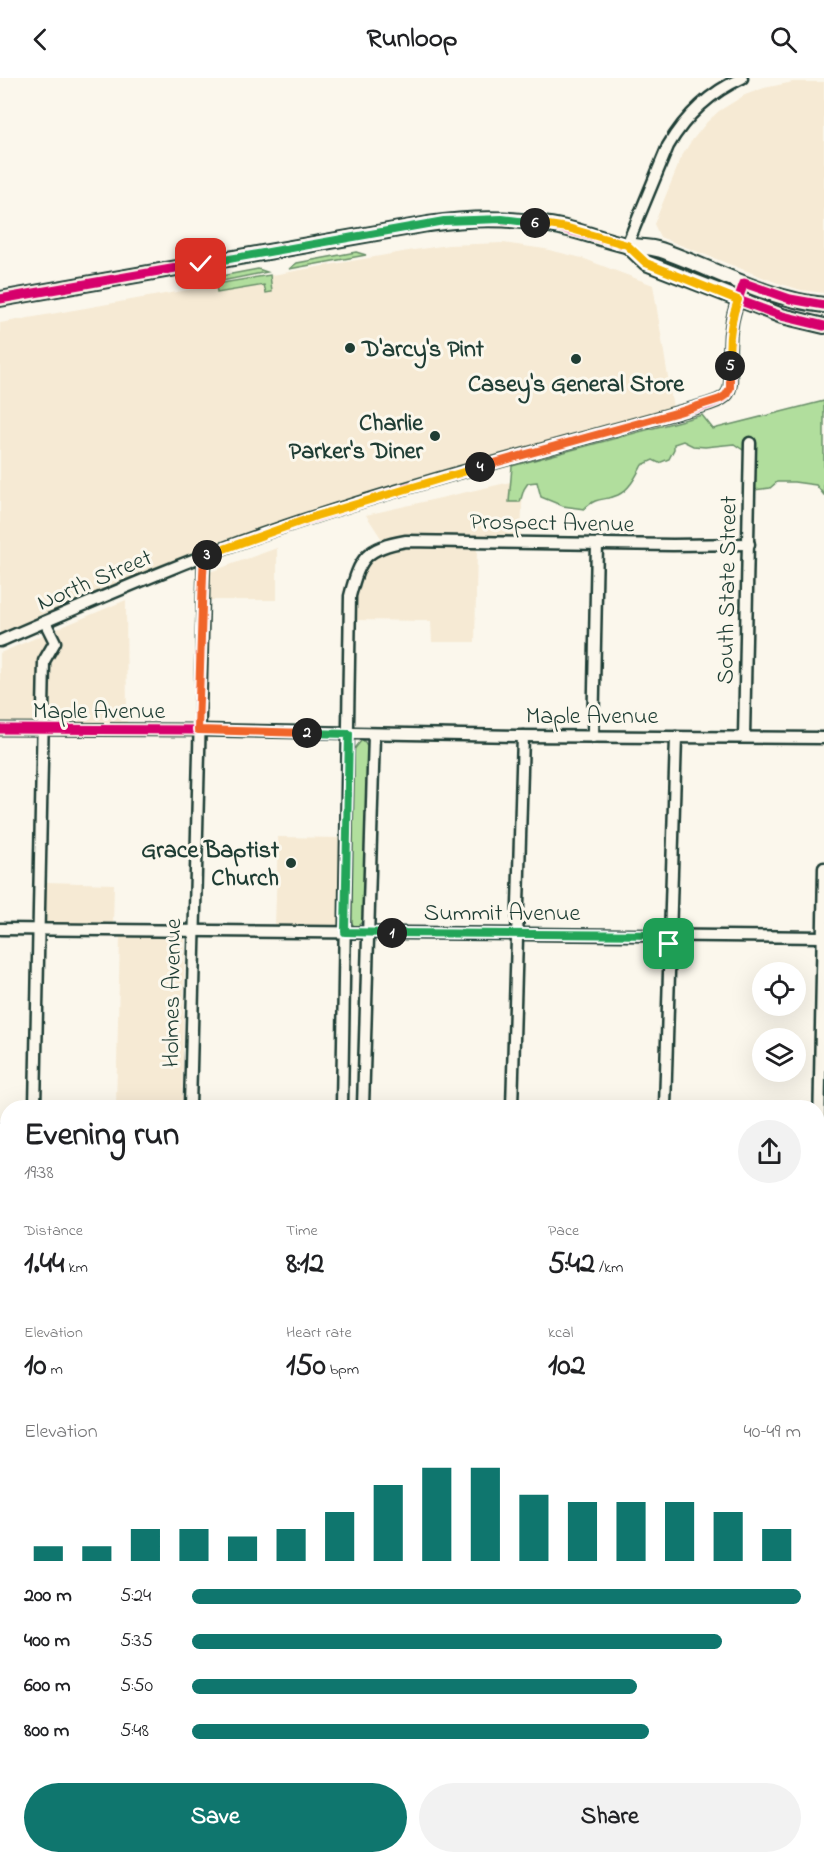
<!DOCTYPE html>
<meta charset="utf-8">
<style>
body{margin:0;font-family:"Indie Flower",sans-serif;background:#f2f2f2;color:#202124;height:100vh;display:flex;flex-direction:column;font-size:22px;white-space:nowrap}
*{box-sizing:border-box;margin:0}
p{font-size:20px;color:#757577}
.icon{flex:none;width:33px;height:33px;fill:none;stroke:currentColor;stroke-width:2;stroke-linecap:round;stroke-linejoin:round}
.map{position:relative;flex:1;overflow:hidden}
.side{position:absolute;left:0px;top:1022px;width:825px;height:764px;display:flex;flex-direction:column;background:#fff;border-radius:24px 24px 0 0;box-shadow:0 6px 24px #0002}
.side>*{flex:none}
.fabs{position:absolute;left:752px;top:884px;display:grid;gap:12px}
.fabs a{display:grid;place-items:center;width:54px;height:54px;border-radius:50%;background:#fff;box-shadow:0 6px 24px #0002;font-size:30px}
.pin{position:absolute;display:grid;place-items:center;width:51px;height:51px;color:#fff;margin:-26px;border-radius:12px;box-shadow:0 3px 9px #0006}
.km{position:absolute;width:30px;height:30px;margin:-15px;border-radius:50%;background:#222;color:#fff;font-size:16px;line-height:30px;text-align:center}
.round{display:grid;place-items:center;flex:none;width:63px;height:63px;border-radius:32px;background:#f2f2f2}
.headline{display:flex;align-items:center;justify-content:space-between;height:102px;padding:0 24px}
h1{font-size:33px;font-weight:800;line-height:45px}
.stats{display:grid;grid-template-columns:repeat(3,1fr);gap:9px;height:102px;padding:6px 24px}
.stats div{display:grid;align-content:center}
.stats b{font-size:30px;font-weight:800}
.stats small{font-size:16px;font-weight:400}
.stats p{font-size:16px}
.chart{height:168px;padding:12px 24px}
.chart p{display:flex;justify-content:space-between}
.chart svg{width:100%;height:108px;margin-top:6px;stroke:#0f766e;stroke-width:6}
.primary-button{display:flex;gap:12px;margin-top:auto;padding:12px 24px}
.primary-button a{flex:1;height:69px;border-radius:36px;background:#0f766e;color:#fff;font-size:24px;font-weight:800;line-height:69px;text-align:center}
.primary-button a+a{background:#f2f2f2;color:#202124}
ul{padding:0 24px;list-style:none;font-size:20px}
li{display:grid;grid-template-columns:96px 72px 1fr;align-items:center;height:45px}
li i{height:15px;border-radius:8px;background:#0f766e}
header{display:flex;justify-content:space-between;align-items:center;height:78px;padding:0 24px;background:#fff;font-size:27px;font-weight:800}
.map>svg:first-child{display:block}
.built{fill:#f6ead4}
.green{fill:#b1de9d;stroke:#688e68;stroke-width:1.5}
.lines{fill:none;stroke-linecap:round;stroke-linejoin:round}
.minor-casing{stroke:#1f3d34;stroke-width:15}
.major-casing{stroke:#1f3d34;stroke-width:18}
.minor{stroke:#fbf7ec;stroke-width:10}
.major{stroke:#fbf7ec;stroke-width:14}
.cycleway-casing{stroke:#fbf7ec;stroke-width:13}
.cycleway{stroke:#d6006c;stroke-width:9}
.split-1-casing{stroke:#fff;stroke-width:12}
.split-2-casing{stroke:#fff;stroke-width:12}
.split-3-casing{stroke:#fff;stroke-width:12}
.split-4-casing{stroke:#fff;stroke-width:12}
.split-5-casing{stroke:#fff;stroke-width:12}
.split-6-casing{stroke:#fff;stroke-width:12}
.split-7-casing{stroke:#fff;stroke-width:12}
.split-1{stroke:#22a559;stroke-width:8}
.split-2{stroke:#22a559;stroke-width:8}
.split-3{stroke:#f0652b;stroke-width:8}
.split-4{stroke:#f5b400;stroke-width:8}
.split-5{stroke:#f0652b;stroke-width:8}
.split-6{stroke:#f5b400;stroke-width:8}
.split-7{stroke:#22a559;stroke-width:8}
.poi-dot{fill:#1f3d34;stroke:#fbf7ec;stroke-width:2}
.labels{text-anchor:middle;stroke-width:6;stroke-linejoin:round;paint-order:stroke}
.poi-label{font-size:24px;font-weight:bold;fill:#1f3d34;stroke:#fbf7ec;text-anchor:end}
.street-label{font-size:24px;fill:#1f3d34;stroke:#fbf7ec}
</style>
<header><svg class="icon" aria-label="back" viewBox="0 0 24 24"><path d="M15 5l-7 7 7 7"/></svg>Runloop<svg class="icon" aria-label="search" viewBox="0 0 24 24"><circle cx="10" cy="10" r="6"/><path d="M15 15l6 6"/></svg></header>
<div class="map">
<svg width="824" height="1784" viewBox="0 0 824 1784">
<rect width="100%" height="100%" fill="#fbf7ec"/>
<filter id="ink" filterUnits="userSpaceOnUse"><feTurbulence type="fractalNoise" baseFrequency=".0167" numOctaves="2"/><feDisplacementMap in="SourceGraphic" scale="12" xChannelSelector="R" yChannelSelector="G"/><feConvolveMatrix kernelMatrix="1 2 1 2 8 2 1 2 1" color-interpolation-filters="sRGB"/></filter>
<g filter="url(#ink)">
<g class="built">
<polygon points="793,4 824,4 824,215 801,212 775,204 660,159 654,146 682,78 690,65 707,44 719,33 745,17 764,10"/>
<polygon points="503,165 545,171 582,180 653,207 673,330 345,422 198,474 48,534 0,556 0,245 414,172 448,167"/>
<polygon points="523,401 521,459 403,457 383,463 366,437"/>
<polygon points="408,468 477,471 475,564 432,564 431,543 355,542 356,519 362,495 371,480 389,471"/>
<polygon points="277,470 277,522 207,522 207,495"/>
<polygon points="126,522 127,648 0,647 0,575"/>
<polygon points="278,759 342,760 341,849 275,847"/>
<polygon points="46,804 114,806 113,848 50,846 45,843"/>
<polygon points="120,858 185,860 182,1029 116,1029"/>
</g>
<g class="green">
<polygon points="356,174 366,177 289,191 297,185"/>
<polygon points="258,191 267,194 212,205 216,199"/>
<polygon points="270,197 272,214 266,215 264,207 217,215 216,206"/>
<path d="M824,323V417L816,407L794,404H777L770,410L754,412L751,401V380L743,372L734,366L705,369L693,368L683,363L674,366V371L669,381L659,385L653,382L642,387C636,398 630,411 618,417C603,424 599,417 584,431L563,428L541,419L537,404L528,405L524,411L520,424H509L512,388L702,337L713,351Z"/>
<polygon points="361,663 364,663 369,670 364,842 358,848 354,848 350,843 352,674"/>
</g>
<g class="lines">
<g class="minor-casing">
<g id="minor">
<path d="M627,167L668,68C686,37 709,15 742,0"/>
<path d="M0,563C89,525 178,485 269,454C404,407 542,372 679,334C690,331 721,325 727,316C733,307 730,293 730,283C728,252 733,234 744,205"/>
<polyline points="0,651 198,652 519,658 824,660"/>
<polyline points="593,659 597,466"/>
<polyline points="744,659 750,365"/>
<polyline points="0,851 824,859"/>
<polyline points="35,1029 44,583 55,564 45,544"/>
<polyline points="190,1029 204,478"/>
<path d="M342,1029L350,518C360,479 366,470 406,463L673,467L749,466"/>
<polyline points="363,1029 374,657"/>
<polyline points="512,1029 523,658"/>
<polyline points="665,1029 676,659"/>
<polyline points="0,1052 8,1052"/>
<polyline points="818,1106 824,790"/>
<polyline points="0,1254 8,1254"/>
<polyline points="818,1255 824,1255"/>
<polyline points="65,1784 65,1778"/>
<polyline points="87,1784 87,1778"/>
<polyline points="245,1784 246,1778"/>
<polyline points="441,1784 441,1778"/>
<polyline points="612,1784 612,1778"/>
<polyline points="782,1784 782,1778"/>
</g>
</g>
<g class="major-casing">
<g id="major">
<polyline points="627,167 646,185 782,238 824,248"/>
<path d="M0,221L428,146C468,140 510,139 550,147C576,151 600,161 625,167C637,169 650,168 661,172C715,191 766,221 824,227"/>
</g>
</g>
<use href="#minor" class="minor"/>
<use href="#major" class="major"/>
<g class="cycleway-casing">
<g id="cycleway">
<polyline points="0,221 444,143 502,141 550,147 627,167"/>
<polyline points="738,222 782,238 824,248"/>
<path d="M0,651L198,652L204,478C359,420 520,378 679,334C690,331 721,325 727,316C733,307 730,293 730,283C728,252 733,234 744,205L790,221L824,227"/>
</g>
</g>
<use href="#cycleway" class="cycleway"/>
</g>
</g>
<g class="lines" filter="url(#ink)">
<g class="split-1-casing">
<polyline id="split-1" points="392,855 669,857 669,866"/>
</g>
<g class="split-2-casing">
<polyline id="split-2" points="307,655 349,656 345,854 392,855"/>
</g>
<g class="split-3-casing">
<polyline id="split-3" points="207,477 204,478 203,497 198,652 307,655"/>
</g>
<g class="split-4-casing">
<polyline id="split-4" points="207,477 316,438 480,389"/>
</g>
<g class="split-5-casing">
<polyline id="split-5" points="480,389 679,334 720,321 726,317 730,310 730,288"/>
</g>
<g class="split-6-casing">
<path id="split-6" d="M535,145L568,150L627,167L646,185L738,222C730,244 728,265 730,288"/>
</g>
<g class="split-7-casing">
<polyline id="split-7" points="201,186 444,143 502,141 535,145"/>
</g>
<use href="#split-1" class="split-1"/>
<use href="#split-2" class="split-2"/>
<use href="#split-3" class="split-3"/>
<use href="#split-4" class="split-4"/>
<use href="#split-5" class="split-5"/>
<use href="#split-6" class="split-6"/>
<use href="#split-7" class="split-7"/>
</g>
<g class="poi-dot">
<circle cx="350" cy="270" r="6"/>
<circle cx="576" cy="281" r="6"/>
<circle cx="435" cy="358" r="6"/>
<circle cx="291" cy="785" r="6"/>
</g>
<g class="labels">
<g class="poi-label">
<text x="362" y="278" text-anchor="start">D'arcy's Pint</text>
<text x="576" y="313" text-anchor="middle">Casey's General Store</text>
<text x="423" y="352">Charlie<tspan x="423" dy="28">Parker's Diner</tspan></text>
<text x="279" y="779">Grace Baptist<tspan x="279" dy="28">Church</tspan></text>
</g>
<g class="street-label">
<text transform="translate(552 444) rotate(1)" y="8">Prospect Avenue</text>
<text transform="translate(94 501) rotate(-23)" y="8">North Street</text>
<text transform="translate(726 512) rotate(-89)" y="8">South State Street</text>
<text x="99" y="640">Maple Avenue</text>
<text x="592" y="645">Maple Avenue</text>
<text x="502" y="842">Summit Avenue</text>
<text transform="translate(171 915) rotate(-89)" y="8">Holmes Avenue</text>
</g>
</g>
</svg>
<div class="fabs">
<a><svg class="icon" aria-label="locate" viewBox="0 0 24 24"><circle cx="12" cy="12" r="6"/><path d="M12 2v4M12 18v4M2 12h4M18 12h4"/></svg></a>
<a><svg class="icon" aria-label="layers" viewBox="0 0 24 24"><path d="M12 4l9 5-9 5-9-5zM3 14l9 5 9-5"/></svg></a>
</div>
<div class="pin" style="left:669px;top:866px;background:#1e9e55"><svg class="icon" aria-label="arrive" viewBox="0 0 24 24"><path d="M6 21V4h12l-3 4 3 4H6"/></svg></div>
<div class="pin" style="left:201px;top:186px;background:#d93025"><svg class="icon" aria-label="check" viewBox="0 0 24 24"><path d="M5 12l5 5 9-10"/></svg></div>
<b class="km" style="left:392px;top:855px">1</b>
<b class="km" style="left:307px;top:655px">2</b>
<b class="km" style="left:207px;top:477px">3</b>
<b class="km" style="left:480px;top:389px">4</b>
<b class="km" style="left:730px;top:288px">5</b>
<b class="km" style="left:535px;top:145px">6</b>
<section class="side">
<div class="headline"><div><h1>Evening run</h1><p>19:38</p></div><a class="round"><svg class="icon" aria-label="share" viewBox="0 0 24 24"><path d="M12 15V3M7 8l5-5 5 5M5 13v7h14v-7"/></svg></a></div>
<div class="stats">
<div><p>Distance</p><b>1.44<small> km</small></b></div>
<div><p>Time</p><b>8:12</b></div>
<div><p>Pace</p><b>5:42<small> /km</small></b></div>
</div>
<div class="stats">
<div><p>Elevation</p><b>10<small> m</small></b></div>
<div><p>Heart rate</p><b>150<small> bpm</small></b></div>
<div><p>kcal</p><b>102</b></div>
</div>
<div class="chart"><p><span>Elevation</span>40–49 m</p>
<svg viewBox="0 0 160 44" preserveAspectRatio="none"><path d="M5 44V38M15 44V38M25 44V31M35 44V31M45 44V34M55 44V31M65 44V24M75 44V13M85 44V6M95 44V6M105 44V17M115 44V20M125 44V20M135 44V20M145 44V24M155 44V31"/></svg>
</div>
<ul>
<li><b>200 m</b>5:24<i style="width:100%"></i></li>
<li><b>400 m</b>5:35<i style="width:87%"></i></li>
<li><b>600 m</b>5:50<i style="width:73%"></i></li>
<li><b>800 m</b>5:48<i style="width:75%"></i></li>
</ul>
<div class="primary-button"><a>Save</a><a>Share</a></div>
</section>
</div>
